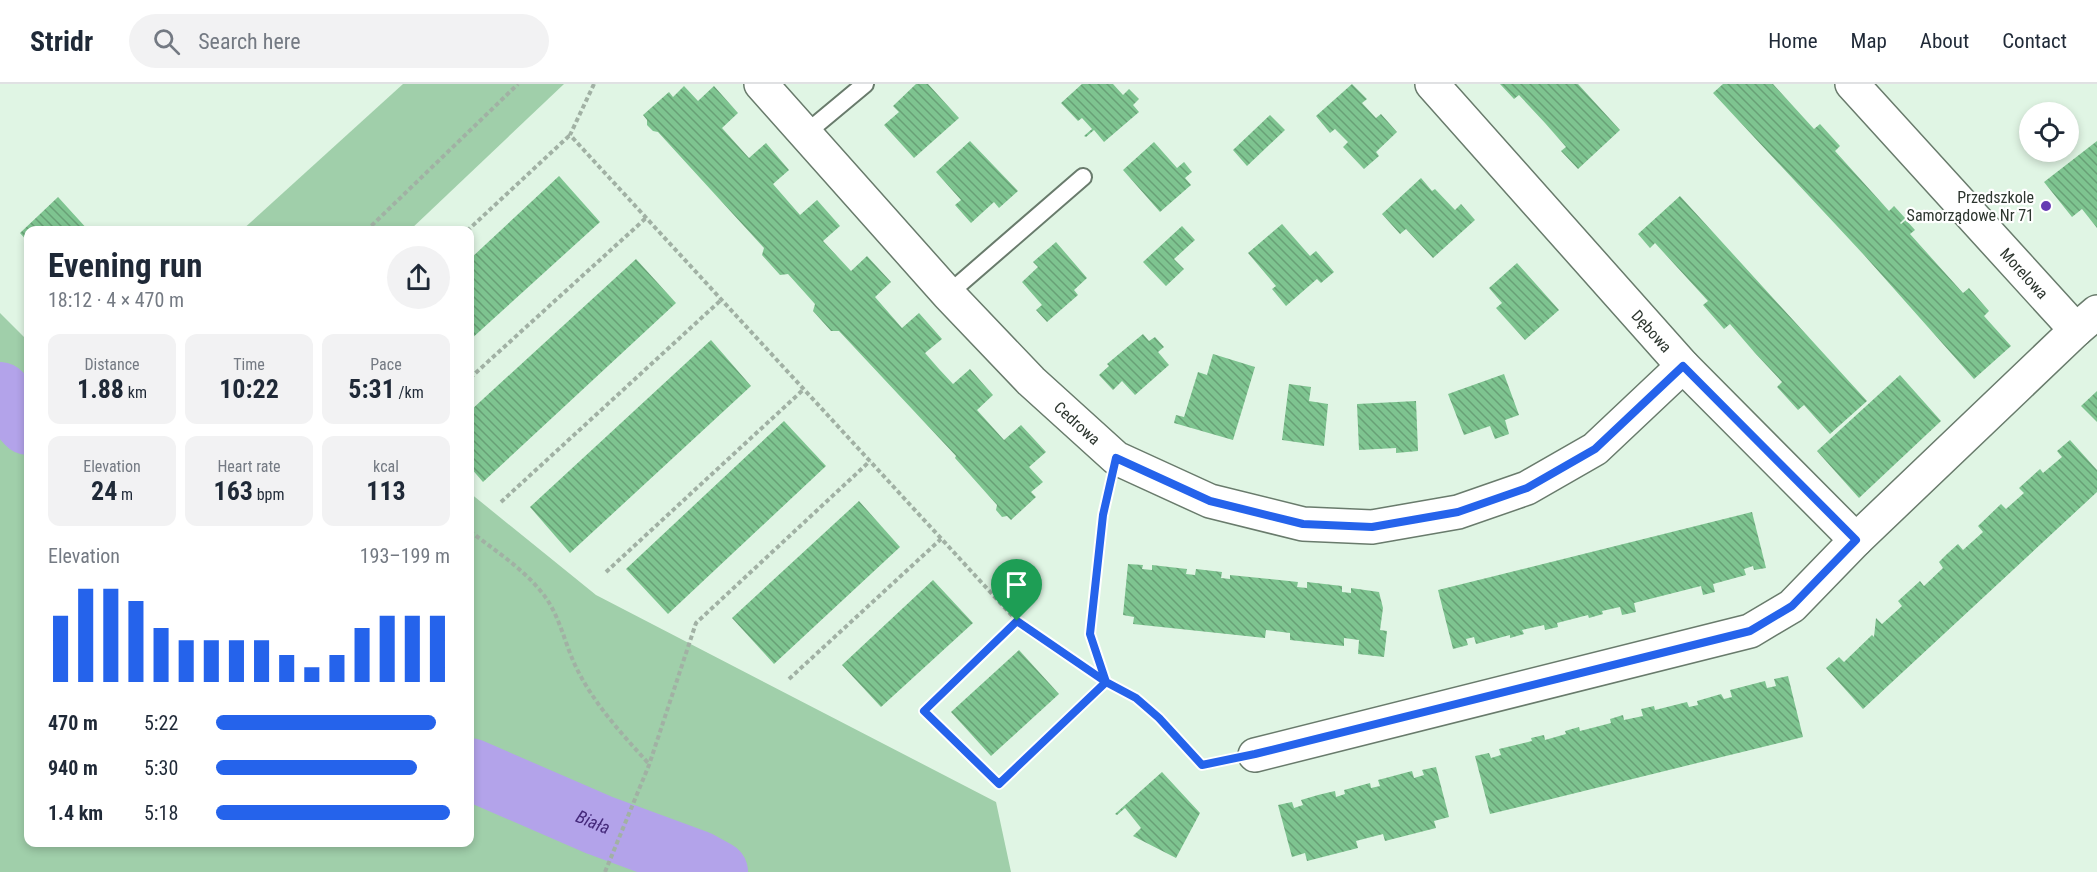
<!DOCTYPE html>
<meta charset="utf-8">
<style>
body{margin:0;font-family:"Roboto Condensed",sans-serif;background:#f2f2f3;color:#1f2937;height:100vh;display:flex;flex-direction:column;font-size:22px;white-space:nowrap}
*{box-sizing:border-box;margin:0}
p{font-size:20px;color:#747a83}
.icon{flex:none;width:33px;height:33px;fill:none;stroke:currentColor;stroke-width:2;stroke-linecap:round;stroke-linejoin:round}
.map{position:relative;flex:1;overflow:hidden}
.drawer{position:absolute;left:24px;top:142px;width:450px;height:621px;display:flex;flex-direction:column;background:#fff;border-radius:12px;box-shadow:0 3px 9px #0003}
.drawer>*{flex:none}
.fabs{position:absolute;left:2019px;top:18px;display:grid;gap:12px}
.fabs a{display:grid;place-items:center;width:60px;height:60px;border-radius:50%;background:#fff;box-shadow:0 3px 9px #0003;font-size:30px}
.pin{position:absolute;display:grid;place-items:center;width:51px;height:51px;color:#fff;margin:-62px -26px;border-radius:50% 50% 50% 0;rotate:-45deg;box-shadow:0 0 6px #0007}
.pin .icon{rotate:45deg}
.round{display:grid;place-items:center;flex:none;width:63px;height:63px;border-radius:32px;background:#f2f2f3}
.overview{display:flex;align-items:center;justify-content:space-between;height:102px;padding:0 24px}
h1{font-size:33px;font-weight:700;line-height:45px}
.metrics{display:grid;grid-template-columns:repeat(3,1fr);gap:9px;height:102px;padding:6px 24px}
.metrics div{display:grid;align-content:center;border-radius:12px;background:#f2f2f3;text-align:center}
.metrics b{font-size:26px;font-weight:700}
.metrics small{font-size:16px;font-weight:400}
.metrics p{font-size:16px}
.chart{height:168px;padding:12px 24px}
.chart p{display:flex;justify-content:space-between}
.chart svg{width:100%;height:108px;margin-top:6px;stroke:#2563eb;stroke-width:6}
ul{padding:0 24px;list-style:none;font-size:20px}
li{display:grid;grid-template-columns:96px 72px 1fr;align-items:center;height:45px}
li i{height:15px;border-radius:8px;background:#2563eb}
header{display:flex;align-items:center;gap:36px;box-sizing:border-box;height:84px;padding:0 30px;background:#fff;border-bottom:2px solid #e0e1e3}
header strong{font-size:28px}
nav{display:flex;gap:33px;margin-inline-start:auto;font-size:21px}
.search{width:420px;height:54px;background:#f2f2f3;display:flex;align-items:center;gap:15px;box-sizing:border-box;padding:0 21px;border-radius:33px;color:#747a83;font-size:22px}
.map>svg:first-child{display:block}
.green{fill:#a0cfaa}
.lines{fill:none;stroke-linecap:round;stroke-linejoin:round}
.river{stroke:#b3a3ea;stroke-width:62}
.building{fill:url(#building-back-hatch)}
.service-casing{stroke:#697b6c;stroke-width:20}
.minor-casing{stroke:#697b6c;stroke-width:36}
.path{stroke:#a1b1a4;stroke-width:4;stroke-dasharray:4.5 3;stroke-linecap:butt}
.service{stroke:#fff;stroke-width:16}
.minor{stroke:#fff;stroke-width:33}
.route-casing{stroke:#fff;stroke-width:12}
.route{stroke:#2563eb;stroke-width:8}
.poi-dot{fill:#653bb3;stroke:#fff;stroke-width:2}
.labels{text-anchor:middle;stroke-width:4.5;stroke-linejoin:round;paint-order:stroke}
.poi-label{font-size:16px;fill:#2d362f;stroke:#fff;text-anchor:end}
.street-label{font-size:16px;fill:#2d362f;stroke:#fff}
.water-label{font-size:18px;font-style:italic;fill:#45297b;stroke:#fff}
</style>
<header>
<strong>Stridr</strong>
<div class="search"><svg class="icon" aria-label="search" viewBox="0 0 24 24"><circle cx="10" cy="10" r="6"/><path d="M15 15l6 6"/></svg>Search here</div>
<nav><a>Home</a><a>Map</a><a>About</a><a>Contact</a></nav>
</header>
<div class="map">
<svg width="2097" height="788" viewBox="0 0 2097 788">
<defs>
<pattern id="building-back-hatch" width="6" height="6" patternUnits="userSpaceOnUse" patternTransform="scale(1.5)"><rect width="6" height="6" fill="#7ec490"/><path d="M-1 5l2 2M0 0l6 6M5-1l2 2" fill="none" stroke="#68a076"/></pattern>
</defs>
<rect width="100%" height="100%" fill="#e0f5e4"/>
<g class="green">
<polygon points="403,0 564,0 409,147 241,147"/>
<polygon points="0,229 28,257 28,759 470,759 470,409 596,511 996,718 1011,788 0,788"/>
</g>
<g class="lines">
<g class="river">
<polyline points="0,309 28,340"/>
<path id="s1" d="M470,685L599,741L697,777L717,788"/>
</g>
</g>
<g class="building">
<polygon points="916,0 928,0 959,34 914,74 884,41 899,28 893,22"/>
<polygon points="1082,0 1113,0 1123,11 1129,5 1139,15 1133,21 1139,28 1104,58 1094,46 1086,53 1084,52 1092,45 1082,34 1078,37 1061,19"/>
<polygon points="1352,0 1367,15 1362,19 1376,34 1381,30 1397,48 1376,68 1379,72 1364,85 1343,63 1348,58 1335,45 1330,49 1316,32"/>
<polygon points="1500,0 1578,0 1620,46 1578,85 1561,67 1566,63 1545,39 1519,11 1514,15"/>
<polygon points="1723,0 1773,0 1814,45 1820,40 1840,62 1835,67 1889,127 1894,122 1905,134 1900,139 1901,140 1906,136 1915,146 1910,150 1963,209 1969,204 1989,227 1984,232 2011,262 1974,295 1864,171 1713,9"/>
<polygon points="684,2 698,17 714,2 738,29 722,44 749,74 766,59 789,86 773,100 800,131 817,116 840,142 823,157 851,187 867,172 891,198 875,213 902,244 919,229 942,255 925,269 939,285 953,300 970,285 993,311 977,326 1004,356 1021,341 1046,368 1029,383 1043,398 1031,408 1036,413 1011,436 1007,432 1002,433 996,426 997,421 955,374 956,372 839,247 831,247 813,227 815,220 788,190 780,191 762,171 764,164 658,48 653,47 647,41 647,36 643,31 669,8 673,13"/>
<polygon points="1270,31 1285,46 1247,82 1233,66"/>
<polygon points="970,57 1018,107 999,124 994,118 971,139 955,121 961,116 936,88"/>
<polygon points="2097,57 2097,144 2082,125 2072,133 2044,98"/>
<polygon points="1154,58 1177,84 1184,78 1192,88 1185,94 1191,101 1160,128 1123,86"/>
<polygon points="559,92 600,138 470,256 470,175"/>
<polygon points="1421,94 1432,107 1435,105 1455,126 1461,120 1475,136 1433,174 1406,145 1400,150 1382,130"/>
<polygon points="1680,112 1867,317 1830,350 1804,321 1798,326 1777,303 1782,298 1755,269 1730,240 1724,245 1703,221 1708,217 1655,159 1650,164 1638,150"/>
<polygon points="58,113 89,147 28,147 28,158 20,149"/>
<polygon points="1282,140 1310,172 1316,167 1334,188 1321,199 1317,195 1286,222 1272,205 1276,202 1248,169"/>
<polygon points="1182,142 1195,156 1174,175 1184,185 1166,202 1143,178"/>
<polygon points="1056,158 1087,194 1074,206 1078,211 1047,238 1036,226 1042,221 1022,198 1038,183 1033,178"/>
<polygon points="636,175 676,219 483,398 470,383 470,327"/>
<polygon points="1517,179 1559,226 1525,256 1496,224 1502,219 1489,204"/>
<polygon points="1143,250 1149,257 1155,253 1164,263 1158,268 1169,281 1135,311 1122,297 1113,306 1099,291 1109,282 1107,280"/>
<polygon points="711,256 751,302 570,469 530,423"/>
<polygon points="1213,270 1255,283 1233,356 1174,339 1176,331 1184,333 1198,288 1207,291"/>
<polygon points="1504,290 1519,331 1505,336 1509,350 1495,355 1490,342 1464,351 1448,310"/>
<polygon points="1900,291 1941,337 1859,414 1817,367"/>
<polygon points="1289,300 1311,303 1309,317 1328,320 1324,362 1282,356"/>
<polygon points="2097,307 2097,338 2081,322"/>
<polygon points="1416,317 1418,367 1396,369 1396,364 1359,366 1357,320"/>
<polygon points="784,337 826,382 668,530 626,485"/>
<polygon points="2070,356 2097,386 2097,408 1863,625 1826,584 1839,573 1844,578 1872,551 1874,553 1876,534 1882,540 1902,522 1898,517 1920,497 1924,502 1943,484 1939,478 1947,470 1958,460 1963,466 1983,448 1978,442 2001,420 2006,425 2024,409 2019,404 2040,385 2043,389 2062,373 2057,367"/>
<polygon points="859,417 900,463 774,580 732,534"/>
<polygon points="1752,428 1766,484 1754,486 1753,482 1744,485 1746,491 1713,500 1715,508 1703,511 1701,502 1634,519 1636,528 1622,531 1620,523 1602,527 1603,530 1589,534 1588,531 1557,539 1558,543 1545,546 1544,541 1522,546 1524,550 1510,554 1510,551 1476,560 1474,553 1466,555 1468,561 1453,565 1438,506"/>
<polygon points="1128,480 1143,481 1142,485 1152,486 1152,481 1187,485 1186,490 1195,491 1196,485 1222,488 1221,494 1230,495 1230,491 1298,498 1297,503 1307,504 1307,498 1342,502 1342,508 1351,509 1351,504 1379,508 1383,524 1380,546 1387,547 1384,573 1358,570 1359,556 1344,554 1344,562 1290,556 1290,549 1266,546 1265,554 1133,540 1134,533 1123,531"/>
<polygon points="933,496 973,539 881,623 842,581"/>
<polygon points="1019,566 1059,610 991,672 951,628"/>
<polygon points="1788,592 1803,653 1490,730 1475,672 1489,669 1491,674 1501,671 1499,665 1532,657 1531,654 1544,651 1545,656 1566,650 1565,647 1579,643 1580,647 1611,639 1610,635 1623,631 1624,636 1643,632 1641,625 1654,622 1655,626 1687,618 1689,623 1698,621 1697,617 1721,610 1724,615 1732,613 1730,606 1765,597 1767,604 1776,602 1774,595"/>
<polygon points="1436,683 1449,733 1434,737 1436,744 1385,757 1383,750 1356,757 1358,764 1307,777 1305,769 1292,773 1278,721 1292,718 1294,724 1303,721 1301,716 1318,711 1335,707 1336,713 1345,710 1344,706 1370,699 1371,704 1380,702 1378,696 1412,687 1414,694 1424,691 1422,686"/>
<polygon points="1162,688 1200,729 1176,774 1133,752 1141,744 1125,724 1117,731 1115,730"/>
</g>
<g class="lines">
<g class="service-casing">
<g id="service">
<polyline points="805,50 865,0"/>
<polyline points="948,210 1083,93"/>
</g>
</g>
<g class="minor-casing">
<g id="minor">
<path id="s2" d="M761,0L948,210L1031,297L1116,374L1210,417L1303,440L1372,443L1458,428L1527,404L1595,365L1683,282"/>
<path id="s3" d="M1852,0L2076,246"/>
<polyline points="1856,456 2076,246 2097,228"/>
<polyline points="1255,671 1750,547 1792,522 1856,456 1683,282 1432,0"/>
</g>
</g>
<g class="path">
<polyline points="594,0 570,51 1017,537 924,627 999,700 1106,598 1090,550 1103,431 1109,407"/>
<polyline points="366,147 518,0"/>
<polyline points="467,147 570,51"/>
<polyline points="470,294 646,134"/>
<polyline points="501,418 721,216"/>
<path d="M470,447C495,467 523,484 543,510C559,530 564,557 575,581C593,619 621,649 649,680"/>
<polyline points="606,488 804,305"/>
<polyline points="1017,537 1106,598 1136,614 1159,634 1202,681 1222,677"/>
<polyline points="789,595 941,455"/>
<polyline points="605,788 649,681 696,539 870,377"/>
</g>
<use href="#service" class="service"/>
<use href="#minor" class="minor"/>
</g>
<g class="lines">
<g class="route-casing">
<polyline id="route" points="1017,537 1106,598 1136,614 1159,634 1202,681 1255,670 1750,547 1792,522 1856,456 1683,282 1595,365 1527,404 1458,428 1372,443 1303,440 1210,417 1116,374 1103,431 1090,550 1106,598 999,700 924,627 1017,537"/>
</g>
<use href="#route" class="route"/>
</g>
<circle class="poi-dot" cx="2046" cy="122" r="6"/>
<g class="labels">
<g class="poi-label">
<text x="2034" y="119">Przedszkole<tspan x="2034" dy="18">Samorządowe Nr 71</tspan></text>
</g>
<g class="street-label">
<text dy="6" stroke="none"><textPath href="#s3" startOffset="256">Morelowa</textPath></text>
<text transform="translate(1652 247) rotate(48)" y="6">Dębowa</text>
<text dy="6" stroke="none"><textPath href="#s2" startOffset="464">Cedrowa</textPath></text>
</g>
<g class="water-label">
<text dy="6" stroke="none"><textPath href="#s1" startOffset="134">Biała</textPath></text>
</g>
</g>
</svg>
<div class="fabs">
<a><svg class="icon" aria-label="locate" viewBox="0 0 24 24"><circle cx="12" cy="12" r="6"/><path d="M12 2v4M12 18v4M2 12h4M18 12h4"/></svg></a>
</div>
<div class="pin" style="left:1017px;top:537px;background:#1e9e55"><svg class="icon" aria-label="arrive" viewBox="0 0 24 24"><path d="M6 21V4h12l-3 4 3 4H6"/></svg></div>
<section class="drawer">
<div class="overview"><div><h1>Evening run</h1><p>18:12 · 4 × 470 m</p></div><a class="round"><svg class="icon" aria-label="share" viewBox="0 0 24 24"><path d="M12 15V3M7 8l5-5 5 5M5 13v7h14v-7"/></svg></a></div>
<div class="metrics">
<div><p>Distance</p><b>1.88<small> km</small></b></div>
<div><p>Time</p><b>10:22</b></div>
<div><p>Pace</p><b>5:31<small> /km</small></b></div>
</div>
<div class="metrics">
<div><p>Elevation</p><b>24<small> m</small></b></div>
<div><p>Heart rate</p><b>163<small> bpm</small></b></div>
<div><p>kcal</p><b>113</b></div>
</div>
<div class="chart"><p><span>Elevation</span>193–199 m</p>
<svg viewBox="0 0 160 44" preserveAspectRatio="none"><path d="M5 44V17M15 44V6M25 44V6M35 44V11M45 44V22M55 44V27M65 44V27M75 44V27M85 44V27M95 44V33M105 44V38M115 44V33M125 44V22M135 44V17M145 44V17M155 44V17"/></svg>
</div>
<ul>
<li><b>470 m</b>5:22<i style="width:94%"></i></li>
<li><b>940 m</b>5:30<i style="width:86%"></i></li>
<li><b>1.4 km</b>5:18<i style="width:100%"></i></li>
</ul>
</section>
</div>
